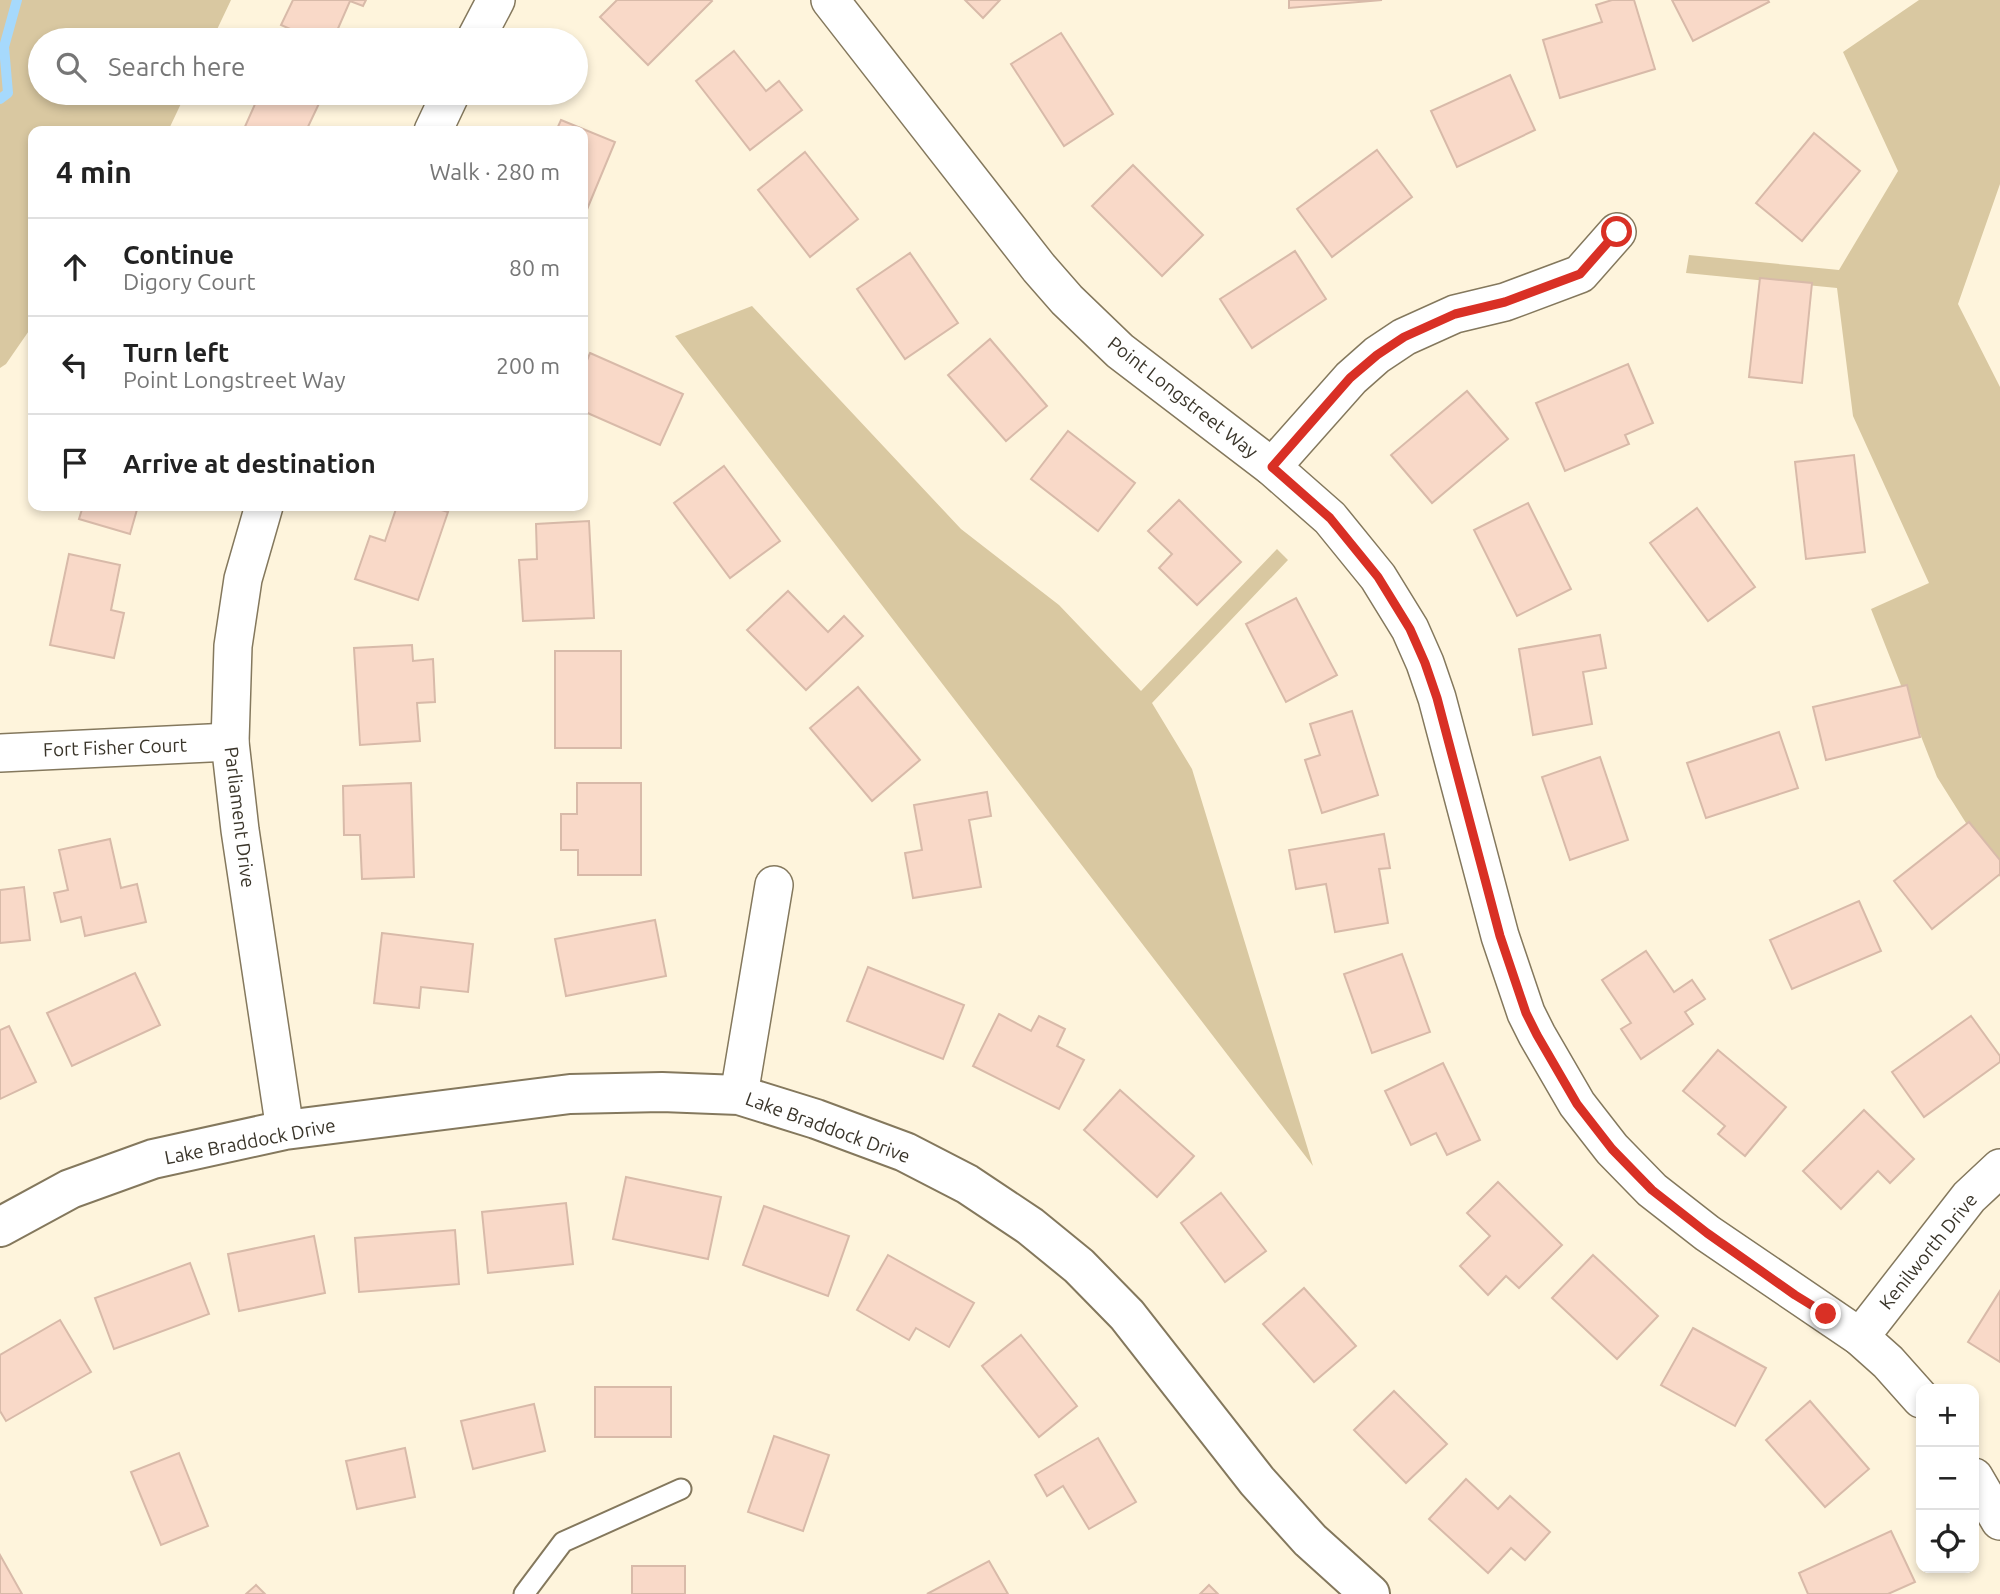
<!DOCTYPE html>
<meta charset="utf-8">
<style>
:root{--surface:#fff;--page:#f6f6f6;--text:#222;--muted:#767676;--line:#e0e0e0}
body{margin:0;font-family:Ubuntu,sans-serif;background:var(--page);color:var(--text)}
.controls{position:absolute;right:21px;bottom:21px;display:grid;overflow:hidden;border-radius:14px;box-shadow:0 4px 10px #0003}
.controls button{width:63px;height:63px;display:grid;place-items:center;padding:0;border:0;border-bottom:2px solid var(--line);background:var(--surface);color:var(--text);font:35px sans-serif}
.stop{position:absolute;width:21px;height:21px;margin:-16px;border:5px solid #d93025;border-radius:50%;background:#fff}
.stop.end{background:#d93025;border-color:#fff;box-shadow:0 2px 7px #0008}
.list{margin:0;padding:0;list-style:none}
h2{display:flex;justify-content:space-between;align-items:center;height:91px;margin:0;padding:0 28px;font-size:30px}
h2 small{font-size:23px;font-weight:400;color:var(--muted)}
.list li{display:grid;grid-template-columns:46px 1fr auto;gap:21px;align-items:center;box-sizing:border-box;height:98px;padding:0 28px;border-top:2px solid var(--line)}
.list b{display:block;font-size:26px;white-space:nowrap}
.list p{margin:0;font-size:23px;white-space:nowrap;color:var(--muted)}
.list em{font-size:23px;font-style:normal;color:var(--muted)}
.icon{flex:none;width:38px;height:38px;fill:none;stroke:currentColor;stroke-width:2;stroke-linecap:round;stroke-linejoin:round}
.map{position:relative;flex:none;width:2000px;height:1594px;overflow:hidden}
.search{position:absolute;background:var(--surface);box-shadow:0 4px 10px #0003;left:28px;top:28px;width:560px;height:77px;display:flex;align-items:center;gap:18px;box-sizing:border-box;padding:0 24px;border-radius:38px;color:var(--muted);font-size:26px}
.panel{position:absolute;background:var(--surface);box-shadow:0 4px 10px #0003;left:28px;top:126px;width:560px;height:385px;border-radius:14px}
.map>svg:first-child{display:block}
.green{fill:#d9c8a1}
.lines{fill:none;stroke-linecap:round;stroke-linejoin:round}
.stream{stroke:#a6d9fc;stroke-width:10}
.building{fill:#f9d9c8;stroke:#d8baa9;stroke-width:2}
.lane-casing{stroke:#84785d;stroke-width:23}
.street-casing{stroke:#84785d;stroke-width:40}
.secondary-casing{stroke:#84785d;stroke-width:42}
.lane{stroke:#fff;stroke-width:19}
.street{stroke:#fff;stroke-width:37}
.secondary{stroke:#fff;stroke-width:38}
.route{stroke:#d93025;stroke-width:9}
.labels{text-anchor:middle;stroke-width:7;stroke-linejoin:round;paint-order:stroke}
.street-label{font-size:19px;fill:#3a352a;stroke:#fff}
</style>
<div class="map">
<svg width="2000" height="1594" viewBox="0 0 2000 1594">
<rect width="100%" height="100%" fill="#fef4dc"/>
<g class="green">
<path d="M0 0H231L212 40H40V93H186L168 131H33V325L6 364 0 368Z"/>
<path d="M1919 0H2000V184L1958 304 2000 387V877L1937 777 1871 609 1929 583 1853 416 1837 288 1686 273 1689 255 1839 270 1898 171 1843 52Z"/>
<path d="M752 306 961 529 1059 605 1141 691 1277 549 1288 560 1152 703 1192 769 1313 1166 675 336Z"/>
</g>
<g class="lines">
<path class="stream" d="M0 99 8 93 4 47 17 0"/>
</g>
<g class="building">
<path d="M293 0H366L363 6 350 1 333 40H315L281 25Z"/>
<path d="M617 0H711L712 1 648 65 600 17Z"/>
<path d="M965 0H1000L983 18Z"/>
<path d="M1289 0H1382L1289 8Z"/>
<path d="M1612 0H1634L1655 69 1560 98 1543 40 1602 22 1596 5Z"/>
<path d="M1672 0H1768L1769 2 1693 41Z"/>
<path d="M1061 33 1113 114 1064 146 1011 64Z"/>
<path d="M734 51 766 91 779 81 802 110 750 150 696 81Z"/>
<path d="M1510 75 1535 130 1457 167 1431 111Z"/>
<path d="M260 93H324L306 131H243Z"/>
<path d="M561 120 615 142 583 219V131H556Z"/>
<path d="M1814 133 1860 171 1802 241 1756 203Z"/>
<path d="M1377 150 1412 197 1332 257 1297 209Z"/>
<path d="M805 152 858 219 810 257 758 190Z"/>
<path d="M1133 165 1203 235 1162 276 1092 206Z"/>
<path d="M1295 251 1326 299 1252 348 1220 299Z"/>
<path d="M910 253 958 323 905 359 857 289Z"/>
<path d="M1760 278 1812 283 1802 383 1749 377Z"/>
<path d="M990 339 1047 406 1006 441 948 375Z"/>
<path d="M590 353 683 394 660 445 583 411V370Z"/>
<path d="M1628 364 1653 423 1625 435 1629 444 1565 471 1536 403Z"/>
<path d="M1467 391 1508 439 1432 503 1391 455Z"/>
<path d="M1068 431 1135 483 1098 531 1031 479Z"/>
<path d="M1854 455 1865 552 1806 559 1795 462Z"/>
<path d="M724 466 780 541 730 578 674 503Z"/>
<path d="M1179 500 1241 562 1197 605 1159 568 1172 554 1148 531Z"/>
<path d="M1528 503 1571 589 1517 616 1474 530Z"/>
<path d="M83 506H138L130 534 79 519Z"/>
<path d="M397 506H428L448 512 418 600 355 579 370 536 385 541Z"/>
<path d="M1697 508 1755 587 1708 621 1650 543Z"/>
<path d="M589 521 594 618 523 621 519 560 537 559 536 524Z"/>
<path d="M69 554 120 565 111 610 124 613 114 658 50 645Z"/>
<path d="M788 591 828 632 844 616 863 636 806 690 747 630Z"/>
<path d="M1296 598 1337 675 1286 702 1246 624Z"/>
<path d="M1600 635 1606 668 1583 672 1592 724 1533 735 1519 649Z"/>
<path d="M412 645 413 661 433 659 435 702 417 703 420 741 360 745 354 648Z"/>
<rect x="555" y="651" width="66" height="97"/>
<path d="M1907 685 1920 737 1826 760 1813 707Z"/>
<path d="M858 687 920 760 872 801 810 728Z"/>
<path d="M1352 711 1378 795 1322 813 1305 760 1320 755 1310 724Z"/>
<path d="M1779 732 1798 788 1706 818 1687 763Z"/>
<path d="M1600 757 1628 840 1570 860 1542 777Z"/>
<path d="M411 783 414 877 362 879 360 835H344L343 786Z"/>
<path d="M577 783H641V875H578V850H561V814H577Z"/>
<path d="M987 792 991 816 969 820 981 887 913 898 905 853 922 850 914 805Z"/>
<path d="M1969 822 2000 860V874L1932 929 1894 881Z"/>
<path d="M1384 834 1390 868 1379 869 1388 923 1335 932 1326 884 1296 889 1289 850Z"/>
<path d="M110 839 121 888 137 884 146 922 85 936 81 917 61 922 54 893 68 890 59 850Z"/>
<path d="M24 887 30 940 0 943V890Z"/>
<path d="M1859 901 1881 951 1792 989 1770 940Z"/>
<path d="M655 920 666 976 566 996 555 939Z"/>
<path d="M382 933 473 944 468 992 421 987 419 1008 374 1003Z"/>
<path d="M1646 951 1674 992 1692 980 1705 999 1685 1012 1693 1024 1641 1059 1621 1029 1631 1023 1602 980Z"/>
<path d="M1402 954 1430 1032 1372 1053 1344 974Z"/>
<path d="M868 967 964 1005 943 1059 847 1021Z"/>
<path d="M135 973 160 1025 72 1066 47 1013Z"/>
<path d="M999 1014 1031 1031 1039 1016 1065 1029 1057 1046 1084 1060 1059 1109 973 1066Z"/>
<path d="M1971 1016 2000 1056V1062L1924 1117 1892 1072Z"/>
<path d="M9 1026 36 1082 0 1099V1030Z"/>
<path d="M1718 1050 1786 1107 1745 1156 1718 1134 1725 1126 1683 1091Z"/>
<path d="M1443 1063 1480 1140 1447 1155 1436 1133 1411 1145 1385 1091Z"/>
<path d="M1120 1090 1194 1156 1157 1197 1084 1130Z"/>
<path d="M1864 1110 1914 1159 1890 1183 1878 1171 1841 1209 1803 1171Z"/>
<path d="M626 1177 721 1197 708 1259 613 1239Z"/>
<path d="M1498 1182 1562 1245 1519 1288 1506 1276 1488 1295 1460 1266 1490 1236 1467 1213Z"/>
<path d="M1221 1193 1266 1251 1225 1282 1181 1223Z"/>
<path d="M566 1203 573 1264 488 1273 482 1212Z"/>
<path d="M764 1206 849 1236 828 1296 743 1265Z"/>
<path d="M455 1230 459 1284 359 1292 355 1238Z"/>
<path d="M314 1236 325 1293 239 1311 228 1254Z"/>
<path d="M888 1255 974 1303 949 1347 916 1328 909 1340 857 1310Z"/>
<path d="M1593 1255 1658 1316 1617 1359 1552 1298Z"/>
<path d="M190 1263 209 1314 114 1349 95 1298Z"/>
<path d="M1304 1288 1356 1346 1314 1382 1263 1324Z"/>
<path d="M2000 1291V1362L1968 1342Z"/>
<path d="M60 1320 91 1372 6 1421 0 1411V1355Z"/>
<path d="M1693 1328 1766 1368 1735 1426 1661 1385Z"/>
<path d="M1021 1335 1077 1406 1039 1437 982 1366Z"/>
<rect x="595" y="1387" width="76" height="50"/>
<path d="M1394 1391 1447 1444 1406 1483 1354 1430Z"/>
<path d="M1810 1401 1869 1469 1825 1507 1766 1440Z"/>
<path d="M534 1404 545 1451 473 1469 461 1421Z"/>
<path d="M774 1436 829 1455 803 1531 748 1512Z"/>
<path d="M1098 1438 1136 1502 1089 1529 1063 1486 1047 1496 1035 1475Z"/>
<path d="M405 1448 415 1497 357 1509 346 1461Z"/>
<path d="M179 1453 208 1526 161 1545 131 1472Z"/>
<path d="M1466 1479 1498 1509 1510 1496 1550 1532 1525 1560 1511 1548 1488 1573 1429 1519Z"/>
<path d="M1891 1531 1915 1582 1888 1594H1808L1799 1573Z"/>
<path d="M0 1555 22 1594H0Z"/>
<path d="M989 1561 1008 1594H927Z"/>
<rect x="632" y="1566" width="53" height="28"/>
<path d="M256 1585 265 1594H246Z"/>
<path d="M1209 1585 1218 1594H1200Z"/>
</g>
<g class="lines">
<defs>
<path id="lane" d="M524 1594 563 1542 681 1489"/>
<g id="street">
<path d="M830 0 1039 268 1067 300 1120 351 1272 467 1330 518 1378 577 1410 629 1425 663 1437 698 1500 936 1526 1013 1537 1035 1577 1104 1612 1149 1652 1190 1707 1233 1860 1337 1888 1362 1921 1399"/>
<path d="M475 40 496 0"/>
<path d="M433 131 451 93"/>
<path d="M1272 467 1351 378 1377 355 1404 337 1455 314 1505 302 1580 274 1617 232"/>
<path d="M264 506 243 579 233 646 230 742 240 830 285 1130"/>
<path d="M0 753 230 742"/>
<path d="M739 1095 774 885"/>
<path d="M1860 1337 1969 1197 2000 1168"/>
<path d="M1974 1477 2000 1521"/>
</g>
<path id="secondary" d="M0 1227 70 1189 153 1159 285 1130 570 1094 662 1092 739 1095 816 1119 905 1152 967 1184 1030 1226 1079 1266 1127 1315 1257 1481 1310 1540 1370 1594"/>
</defs>
<use href="#lane" class="lane-casing"/>
<use href="#street" class="street-casing"/>
<use href="#secondary" class="secondary-casing"/>
<use href="#lane" class="lane"/>
<use href="#street" class="street"/>
<use href="#secondary" class="secondary"/>
</g>
<g class="lines">
<path class="route" d="M1617 232 1580 274 1505 302 1455 314 1404 337 1377 355 1350 378 1272 467 1330 518 1378 577 1410 629 1425 663 1437 698 1500 936 1526 1013 1537 1035 1577 1104 1612 1149 1652 1190 1707 1233 1795 1295 1826 1314"/>
</g>
<g class="labels">
<g class="street-label">
<text transform="translate(1183 397) rotate(38)" y="7">Point Longstreet Way</text>
<text transform="translate(115 747) rotate(-2)" y="7">Fort Fisher Court</text>
<text transform="translate(240 817) rotate(83)" y="7">Parliament Drive</text>
<text transform="translate(828 1127) rotate(20)" y="7">Lake Braddock Drive</text>
<text transform="translate(250 1141) rotate(-11)" y="7">Lake Braddock Drive</text>
<text transform="translate(1928 1251) rotate(-51)" y="7">Kenilworth Drive</text>
</g>
</g>
</svg>
<div class="controls">
<button>+</button>
<button>−</button>
<button><svg class="icon" aria-label="locate" viewBox="0 0 24 24"><circle cx="12" cy="12" r="6"/><path d="M12 2v4M12 18v4M2 12h4M18 12h4"/></svg></button>
</div>
<div class="stop" style="left:1617px;top:232px"></div>
<div class="stop end" style="left:1826px;top:1314px"></div>
<div class="search"><svg class="icon" aria-label="search" viewBox="0 0 24 24"><circle cx="10" cy="10" r="6"/><path d="M15 15l6 6"/></svg>Search here</div>
<section class="panel">
<h2>4 min<small>Walk · 280 m</small></h2>
<ul class="list">
<li><svg class="icon" aria-label="ahead" viewBox="0 0 24 24"><path d="M12 20V5M6 11l6-6 6 6"/></svg><div><b>Continue</b><p>Digory Court</p></div><em>80 m</em></li>
<li><svg class="icon" aria-label="left" viewBox="0 0 24 24"><path d="M17 20v-9H6M10 6l-5 5 5 5"/></svg><div><b>Turn left</b><p>Point Longstreet Way</p></div><em>200 m</em></li>
<li><svg class="icon" aria-label="arrive" viewBox="0 0 24 24"><path d="M6 21V4h12l-3 4 3 4H6"/></svg><div><b>Arrive at destination</b></div></li>
</ul>
</section>
</div>
